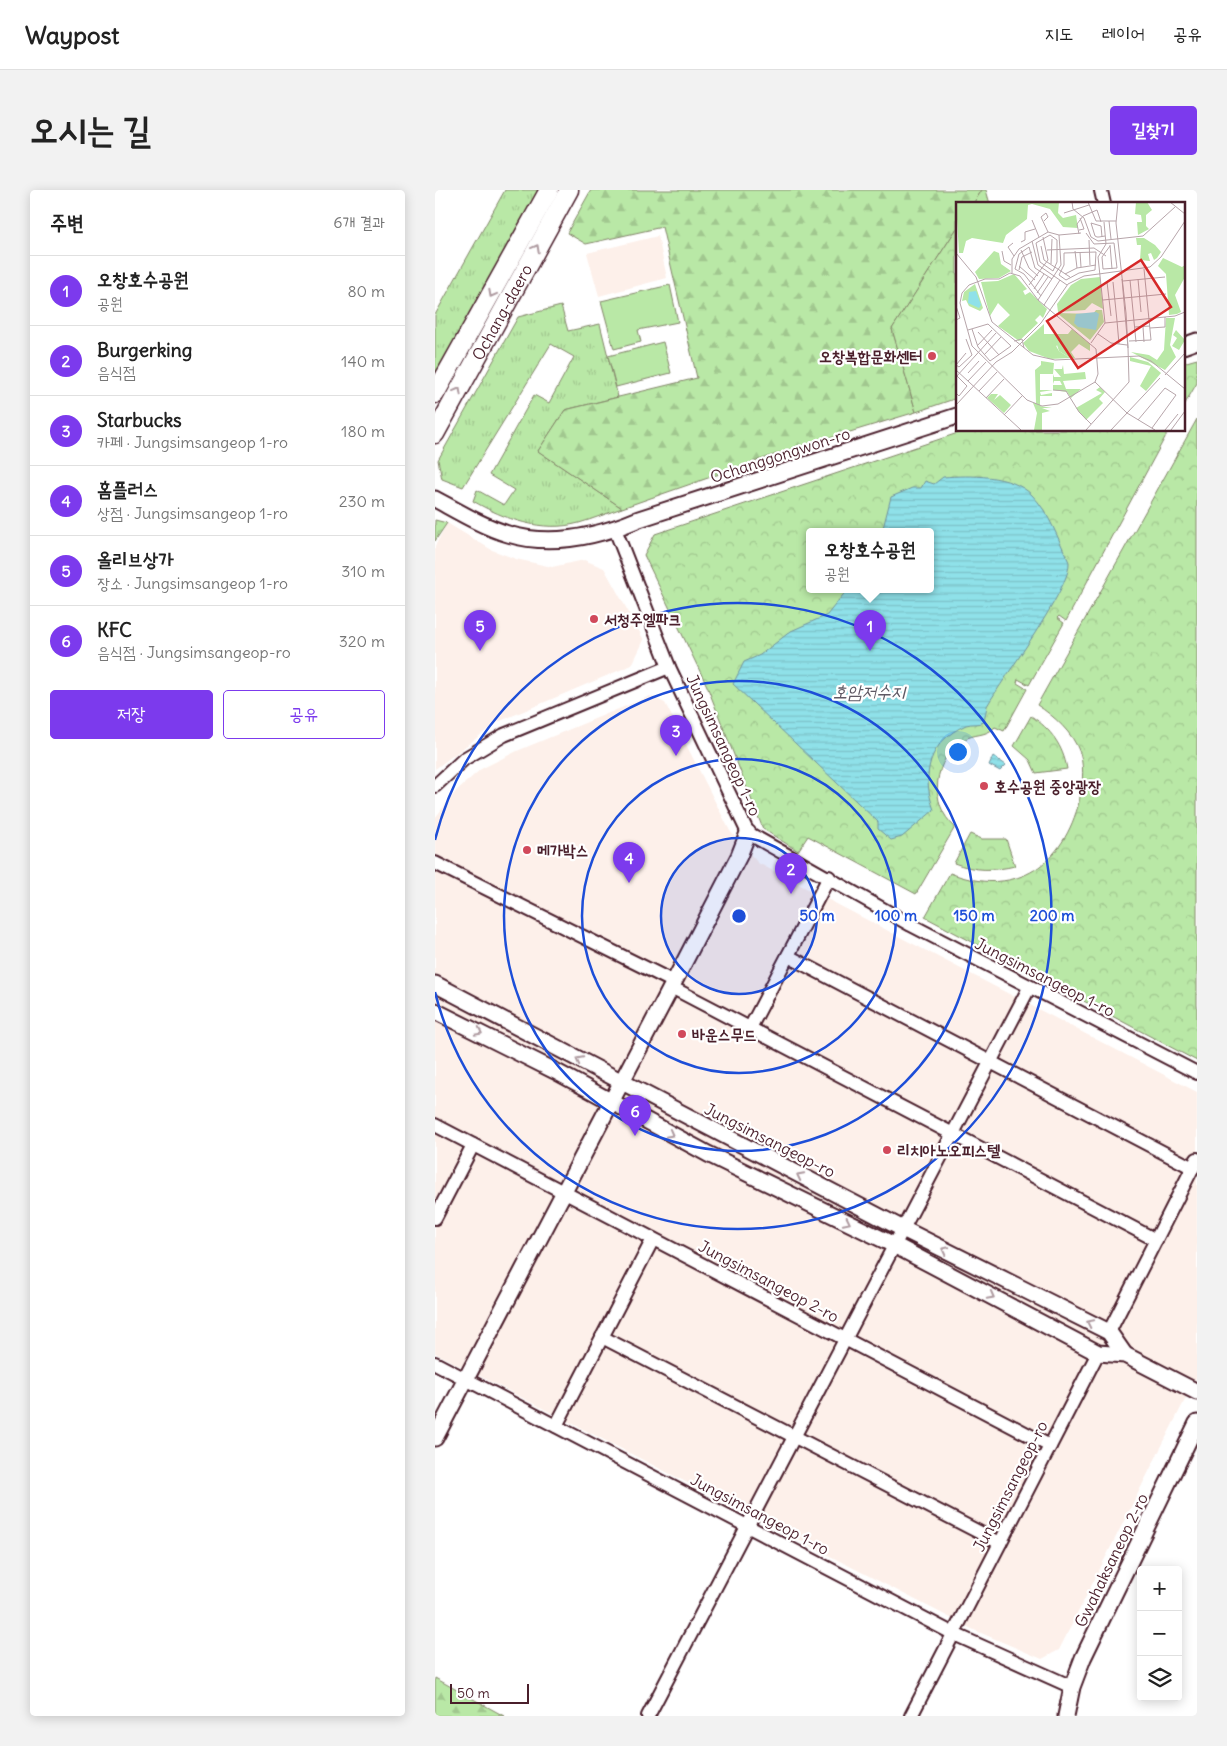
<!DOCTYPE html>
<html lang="ko">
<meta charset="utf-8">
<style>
:root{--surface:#fff;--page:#f2f2f2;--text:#222;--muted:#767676;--line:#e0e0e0;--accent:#7c3aed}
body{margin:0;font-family:Delius,"Poor Story",sans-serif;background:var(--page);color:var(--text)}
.controls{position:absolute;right:15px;bottom:15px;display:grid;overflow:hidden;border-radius:5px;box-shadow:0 2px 12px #0003}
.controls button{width:45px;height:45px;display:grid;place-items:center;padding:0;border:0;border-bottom:1px solid var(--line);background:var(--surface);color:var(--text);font:25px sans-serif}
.scale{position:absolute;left:15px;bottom:12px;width:79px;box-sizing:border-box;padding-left:5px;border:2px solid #4a1f2b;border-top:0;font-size:14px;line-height:18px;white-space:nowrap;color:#4a1f2b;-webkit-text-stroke:4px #fff;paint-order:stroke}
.you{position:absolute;left:522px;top:561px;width:18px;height:18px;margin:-12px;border:4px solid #fff;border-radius:50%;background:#1a73e8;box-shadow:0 0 0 8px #1a73e833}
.badge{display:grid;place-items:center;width:32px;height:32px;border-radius:50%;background:var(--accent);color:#fff;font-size:16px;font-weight:700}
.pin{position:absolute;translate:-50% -41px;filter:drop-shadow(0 1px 2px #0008)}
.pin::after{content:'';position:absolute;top:26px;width:18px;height:15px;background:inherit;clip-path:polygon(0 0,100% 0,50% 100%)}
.popup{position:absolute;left:371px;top:338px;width:128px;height:65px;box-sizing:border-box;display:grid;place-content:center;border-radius:5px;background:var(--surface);filter:drop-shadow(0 1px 4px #0005);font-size:16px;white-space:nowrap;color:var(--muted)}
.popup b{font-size:19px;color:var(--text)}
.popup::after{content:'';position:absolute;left:50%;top:100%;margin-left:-10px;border:10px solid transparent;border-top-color:var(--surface)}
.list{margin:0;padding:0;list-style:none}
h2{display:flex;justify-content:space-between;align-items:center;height:65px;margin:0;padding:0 20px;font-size:21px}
h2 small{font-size:16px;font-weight:400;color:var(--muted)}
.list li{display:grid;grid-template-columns:32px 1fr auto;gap:15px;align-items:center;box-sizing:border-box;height:70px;padding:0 20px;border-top:1px solid var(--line)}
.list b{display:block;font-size:19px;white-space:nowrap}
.list p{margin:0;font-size:16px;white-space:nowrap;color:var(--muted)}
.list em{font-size:16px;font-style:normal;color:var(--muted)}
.actions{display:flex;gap:10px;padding:15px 20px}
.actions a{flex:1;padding:11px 0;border:1px solid var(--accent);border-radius:5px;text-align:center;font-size:18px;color:var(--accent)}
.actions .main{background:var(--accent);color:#fff}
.icon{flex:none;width:28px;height:28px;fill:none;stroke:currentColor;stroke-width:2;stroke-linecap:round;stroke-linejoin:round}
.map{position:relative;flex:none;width:762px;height:1526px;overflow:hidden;border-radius:5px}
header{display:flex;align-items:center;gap:30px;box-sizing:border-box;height:70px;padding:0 25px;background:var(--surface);border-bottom:1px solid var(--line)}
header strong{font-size:24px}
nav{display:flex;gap:28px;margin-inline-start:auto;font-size:18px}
.intro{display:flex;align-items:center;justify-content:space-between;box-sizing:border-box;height:120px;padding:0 30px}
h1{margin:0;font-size:35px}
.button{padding:12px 22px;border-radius:5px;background:var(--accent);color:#fff;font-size:18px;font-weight:700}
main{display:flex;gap:30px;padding:0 30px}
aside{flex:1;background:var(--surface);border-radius:5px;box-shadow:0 2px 12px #0003}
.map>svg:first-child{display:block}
.built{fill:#fdf0ea}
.grass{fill:url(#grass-tufts);stroke:#828468}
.forest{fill:url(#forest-firs);stroke:#828468}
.park{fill:url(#park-crowns);stroke:#828468;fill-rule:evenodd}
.garden{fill:#b9e8a6;stroke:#828468}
.water{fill:url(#water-rules);stroke:#73939d}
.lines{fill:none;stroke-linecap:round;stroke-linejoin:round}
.minor-casing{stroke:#4a1f2b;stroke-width:16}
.tertiary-casing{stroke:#4a1f2b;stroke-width:19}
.secondary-casing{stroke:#4a1f2b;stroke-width:21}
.minor{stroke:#fff;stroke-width:12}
.tertiary{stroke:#fff;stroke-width:15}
.secondary{stroke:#fff;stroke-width:18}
.oneway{stroke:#ae9aa0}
.ring{fill:none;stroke:#1d4ed8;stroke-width:2.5}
.poi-dot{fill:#d1495b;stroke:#fff;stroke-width:2}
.labels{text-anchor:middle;stroke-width:4.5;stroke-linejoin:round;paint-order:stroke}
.street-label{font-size:16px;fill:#4a1f2b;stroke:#fff}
.poi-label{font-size:16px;font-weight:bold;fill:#4a1f2b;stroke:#fff;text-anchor:start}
.water-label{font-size:18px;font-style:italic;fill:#5f5964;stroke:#fff}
.inset-road{fill:none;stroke:#b7a5aa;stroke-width:1}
.view{fill:#d62828;fill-opacity:0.15;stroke:#d62828;stroke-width:2.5}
.inset-edge{fill:none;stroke:#4a1f2b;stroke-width:2.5}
.centre{fill:#1d4ed8;stroke:#fff;stroke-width:2.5}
.ring-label{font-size:15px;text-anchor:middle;font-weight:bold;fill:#1d4ed8;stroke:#fff;stroke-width:4.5;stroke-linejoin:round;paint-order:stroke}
</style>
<header>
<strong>Waypost</strong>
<nav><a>지도</a><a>레이어</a><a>공유</a></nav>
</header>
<div class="intro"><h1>오시는 길</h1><a class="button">길찾기</a></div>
<main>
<aside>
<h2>주변<small>6개 결과</small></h2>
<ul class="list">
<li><span class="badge">1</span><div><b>오창호수공원</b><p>공원</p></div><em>80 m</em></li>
<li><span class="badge">2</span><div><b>Burgerking</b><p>음식점</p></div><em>140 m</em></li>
<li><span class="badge">3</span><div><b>Starbucks</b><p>카페 · Jungsimsangeop 1-ro</p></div><em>180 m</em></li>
<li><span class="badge">4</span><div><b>홈플러스</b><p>상점 · Jungsimsangeop 1-ro</p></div><em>230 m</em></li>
<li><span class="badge">5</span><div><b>올리브상가</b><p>장소 · Jungsimsangeop 1-ro</p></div><em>310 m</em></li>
<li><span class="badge">6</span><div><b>KFC</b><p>음식점 · Jungsimsangeop-ro</p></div><em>320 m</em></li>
</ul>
<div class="actions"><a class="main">저장</a><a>공유</a></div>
</aside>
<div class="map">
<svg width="762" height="1526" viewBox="0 0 762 1526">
<defs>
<pattern id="grass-tufts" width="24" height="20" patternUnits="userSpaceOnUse" patternTransform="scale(1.25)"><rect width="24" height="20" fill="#b9e8a6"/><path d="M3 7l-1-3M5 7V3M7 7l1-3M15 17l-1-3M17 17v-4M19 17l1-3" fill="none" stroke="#a1c78f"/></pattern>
<pattern id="forest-firs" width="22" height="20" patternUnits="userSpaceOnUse" patternTransform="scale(1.25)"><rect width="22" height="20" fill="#b9e8a6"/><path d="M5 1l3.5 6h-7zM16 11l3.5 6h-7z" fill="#a1c78f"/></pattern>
<pattern id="park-crowns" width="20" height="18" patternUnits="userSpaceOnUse" patternTransform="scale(1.25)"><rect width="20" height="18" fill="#b9e8a6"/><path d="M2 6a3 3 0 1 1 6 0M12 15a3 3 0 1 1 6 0" fill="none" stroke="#a1c78f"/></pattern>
<pattern id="water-rules" width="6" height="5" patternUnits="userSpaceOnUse" patternTransform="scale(1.25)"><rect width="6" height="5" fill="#8fe1e9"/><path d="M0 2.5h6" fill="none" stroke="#7dc1c8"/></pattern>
</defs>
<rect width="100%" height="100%" fill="#fff"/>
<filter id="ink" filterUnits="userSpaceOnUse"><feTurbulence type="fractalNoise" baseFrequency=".02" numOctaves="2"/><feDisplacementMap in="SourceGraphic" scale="10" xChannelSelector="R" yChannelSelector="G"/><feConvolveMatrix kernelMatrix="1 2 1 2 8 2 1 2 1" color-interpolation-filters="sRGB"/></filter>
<g filter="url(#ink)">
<g class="built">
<path d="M223 46 232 88 164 106 152 63Z"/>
<path d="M12 333 57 360 81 369 117 377 149 370 169 378 209 450 197 475 63 532 0 579V356Z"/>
<path d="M215 506 230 513 295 641 323 673 762 902V1186L624 1460 607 1469 539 1440 0 1163V628L22 600 46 579 82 561Z"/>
</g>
<g class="grass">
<path d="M70 0H114L0 203V125Z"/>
<path d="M126 116 133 141 165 134 183 207 130 220 103 261 187 318C173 323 158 329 144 333 107 343 69 329 38 311L42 300 69 315 79 300 54 285 99 205 114 213 139 167 116 154 28 297 7 289 3 270 83 127Z"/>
</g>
<g class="forest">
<path d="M156 0H547L538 14H522V38L457 139 481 222 339 265 187 318 103 261 130 220 262 188 227 37 151 54 132 43Z"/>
<path d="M0 1488 69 1526H0Z"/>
</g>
<g class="park">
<path d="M547 0H551L555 14H538Z"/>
<path d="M522 38V208L481 222 457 139Z"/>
<path d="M762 169V193L748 217V173Z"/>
<path d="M762 229V871L490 727 515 683C577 707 625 679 643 616 647 600 650 579 645 563 638 543 619 526 602 515Z"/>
<path d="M532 240H734L631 431 624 426 622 428 629 433 594 495 583 489 582 493 592 499 569 541 560 537C551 547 539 543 529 550 498 568 493 614 520 637L481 704 373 646 363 661 328 639 272 496 209 365 220 344ZM375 342H495V400H375Z"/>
<path d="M0 330 12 333 0 351Z"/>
<path d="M596 526C616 539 628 556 632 579L601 583 595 570 579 556Z"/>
<path d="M535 644 547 649H571L580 676C559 681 539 681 519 673Z"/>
</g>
<g class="garden">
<path d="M235 95 243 132 203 140 206 152 179 159 166 111Z"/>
<path d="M228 152 236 183 181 197 173 166Z"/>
</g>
<g class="water">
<path d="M508 287C535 285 576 284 597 305 614 322 624 351 634 372 637 397 568 488 552 516L549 532C543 535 537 533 531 535 493 552 486 584 499 620L467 647 456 650 443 639V632L298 494 309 472 325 465 356 441 392 425 412 400H495V342H447L456 307 477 298H486L490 291 499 294Z"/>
<path d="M558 566 571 575 565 581 554 575Z"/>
</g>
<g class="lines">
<defs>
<g id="minor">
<path d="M666 1 669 14"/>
<path d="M180 339 234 477 313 643 476 735 762 883"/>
<path d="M0 596 29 569 69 545 234 477"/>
<path d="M0 673 239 792"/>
<path d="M353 766 758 978"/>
<path d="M236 797 721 1050"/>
<path d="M315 838 394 687"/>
<path d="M0 935 615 1256"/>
<path d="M0 1028 38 955"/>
<path d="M674 1142 762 969"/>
<path d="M167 1147 565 1353"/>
<path d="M0 1173 519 1444 637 1497"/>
<path d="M121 1236 218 1049"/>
<path d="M213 1526 594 798"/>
<path d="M476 1526 663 1163"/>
</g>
<g id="tertiary">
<path d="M748 156 762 151"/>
<path d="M0 309C24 322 47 336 73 344 116 357 164 346 204 329L522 226"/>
<path d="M0 794 468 1039 674 1142 690 1165"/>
<path d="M0 821 120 881 273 964 459 1055 663 1163 690 1165 762 1202"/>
<path d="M0 1248 239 792 304 666 313 643"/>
<path d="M631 1526 637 1497 648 1468 762 1233"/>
</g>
<g id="secondary">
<path d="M0 204 114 0"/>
<path id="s1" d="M0 244 134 0"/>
</g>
</defs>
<use href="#minor" class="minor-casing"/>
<use href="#tertiary" class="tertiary-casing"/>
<use href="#secondary" class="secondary-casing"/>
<use href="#minor" class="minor"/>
<use href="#tertiary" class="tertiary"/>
<use href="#secondary" class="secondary"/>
</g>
<defs><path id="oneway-chevron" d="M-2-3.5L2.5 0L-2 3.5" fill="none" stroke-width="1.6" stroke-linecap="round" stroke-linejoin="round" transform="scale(1.25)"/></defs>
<g class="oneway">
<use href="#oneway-chevron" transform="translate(101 58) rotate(-61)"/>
<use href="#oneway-chevron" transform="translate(57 104) rotate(118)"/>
<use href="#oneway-chevron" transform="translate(23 201) rotate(-62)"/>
<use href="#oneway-chevron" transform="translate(44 842) rotate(27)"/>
<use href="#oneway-chevron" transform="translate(144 870) rotate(-152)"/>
<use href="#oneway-chevron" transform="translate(235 944) rotate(28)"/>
<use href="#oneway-chevron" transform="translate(365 986) rotate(-153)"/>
<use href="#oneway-chevron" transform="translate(412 1032) rotate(26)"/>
<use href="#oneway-chevron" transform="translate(510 1060) rotate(-153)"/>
<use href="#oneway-chevron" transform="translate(556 1106) rotate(28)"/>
<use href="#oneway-chevron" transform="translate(655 1133) rotate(-154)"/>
</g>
</g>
<circle cx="304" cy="726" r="78" fill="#1d4ed8" fill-opacity=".12"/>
<g class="ring">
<circle cx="304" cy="726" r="78"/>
<circle cx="304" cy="726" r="157"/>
<circle cx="304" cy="726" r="235"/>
<path d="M0 650A313 313 0 1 1 0 802"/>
</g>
<g class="poi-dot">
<circle cx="497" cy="166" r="5"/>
<circle cx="159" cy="429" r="5"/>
<circle cx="549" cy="596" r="5"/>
<circle cx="92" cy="660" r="5"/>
<circle cx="247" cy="844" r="5"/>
<circle cx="452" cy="960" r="5"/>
</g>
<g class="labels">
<g class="street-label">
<text dy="6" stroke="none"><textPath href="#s1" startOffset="139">Ochang-daero</textPath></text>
<text transform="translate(345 265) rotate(-18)" y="6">Ochanggongwon-ro</text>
<text transform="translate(289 555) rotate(65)" y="6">Jungsimsangeop 1-ro</text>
<text transform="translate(610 787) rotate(27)" y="6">Jungsimsangeop 1-ro</text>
<text transform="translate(335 950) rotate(27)" y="6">Jungsimsangeop-ro</text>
<text transform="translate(334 1091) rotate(28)" y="6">Jungsimsangeop 2-ro</text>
<text transform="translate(575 1296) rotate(-63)" y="6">Jungsimsangeop-ro</text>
<text transform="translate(325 1324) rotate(28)" y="6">Jungsimsangeop 1-ro</text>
<text transform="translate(676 1370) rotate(-64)" y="6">Gwahaksaneop 2-ro</text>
</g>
<g class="poi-label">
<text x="487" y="172" text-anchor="end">오창복합문화센터</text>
<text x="169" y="435">서청주엘파크</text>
<text x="559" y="602">호수공원 중앙광장</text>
<text x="102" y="666">메가박스</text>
<text x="257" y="850">바운스무드</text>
<text x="462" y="966">리치아노오피스텔</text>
</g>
<g class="water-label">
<text x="434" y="508">호암저수지</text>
</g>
</g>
<g transform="translate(521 12)">
<rect width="229" height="229" fill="#fff"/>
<path d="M35 192H42L38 198 44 193 55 203 48 211 31 196Z" fill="#b9e8a6"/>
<path d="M0 0H103L102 11 107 16 120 13 122 26 107 25 94 7 76 2 72 3 71 17 50 33 47 41 16 36 10 39 7 51H3ZM180 0H191L196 8 190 13V24L193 27 182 33 181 20H186L185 13 179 12ZM180 36H188L199 43 205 50 201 56 198 58 195 51 192 52 194 59 184 58 185 43H181ZM38 49 43 51 45 62 55 69 43 76 23 77 19 70ZM207 56 226 65 229 63V75L219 93 225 110 221 112 213 113 210 72 202 64ZM58 72 71 87 67 89 69 93 74 90 91 107 87 116 84 113 79 118 82 121 63 139 42 124 54 113 42 101 34 114 25 80 42 79ZM88 122V132H112L116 127 134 142V149L123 142 115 150 119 156H114L103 149 101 143 94 157 73 149 67 141ZM85 159 98 161 97 172H84V188H97L84 190 85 193 96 191V194H84V204L96 206H86L94 209 86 211V228H78L81 211 77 201H80L79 168 85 163Z" fill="#b9e8a6"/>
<path d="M144 75 147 107 136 101 129 108 102 110 101 102 115 83 125 77ZM19 82 27 106 24 109 13 104 10 98 6 99 8 90ZM140 108H146L148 120 134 138 101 111 137 112ZM210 116H219L214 143 220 155 209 168 175 150 193 153 201 158 208 148ZM97 139 103 149 114 156 94 157ZM174 155 192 160 205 171 190 189 184 184 195 164 174 159ZM107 163 108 172 129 170 130 177 107 179 110 187H125L115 196 111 190 97 188V183H106L104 179H98L97 182V172L98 175H105L98 167H106ZM144 185 149 190 143 197 147 201 130 218 120 206 146 191 140 188Z" fill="#b9e8a6"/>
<path d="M220 128 229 138 223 148 216 144 221 136 217 133Z" fill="#b9e8a6"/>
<path d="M20 89 25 103 23 106 12 101 13 90ZM140 110 143 112 140 128 122 125 118 121 120 112Z" fill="#8fe1e9"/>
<path class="inset-road" d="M116 0 117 7 128 16 135 35 142 39 187 34 219 5M132 0 140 19H160M162 0 160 21 170 111 172 146 166 77M214 0 229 12M108 11 133 3M76 18 83 35M88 19 92 15 90 11 85 15 92 30M153 19 155 37M123 28 128 27 124 16M130 31 138 42 158 41 161 66 147 67 146 55 154 44M123 32 121 22 127 14 141 8 145 20M94 33 101 38V60L97 69 84 60 80 41ZM103 33 125 31M146 35 145 24 135 21 139 34 141 35H143L149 34M133 38 134 63M76 39 82 63 111 83M65 40 69 38V30L79 27M57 41 52 45 58 54M154 43 156 67M85 44 88 58 114 75M65 48 73 66 82 74M91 48 138 46 150 54M46 49 48 59 55 63M119 49 121 66M124 50 125 65M140 50 139 68 123 71 110 78 103 73 108 63V51ZM0 51 20 75 36 120 77 153 99 158 183 154 195 159 229 187M95 62 96 37M63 64 79 78M63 68 66 55 76 50M54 71 64 74 82 98 140 147 142 172 139 180 102 202 86 204 71 198 16 144 4 101 6 91 13 83 29 77H43ZM56 71V57L63 47 92 30 103 33 105 63 82 98M109 72 121 66 140 63M182 77 185 110M174 78 180 140M167 79 209 75M151 80 155 114M157 80 161 119M73 83 92 58 87 35M78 87 88 72M81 91 92 75M85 94 68 72 59 67 63 52 73 45 79 66 96 77M147 98 210 92M88 103 104 78M0 104 4 116 0 118M161 119 163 142M149 121 219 114 229 110M179 125 194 124M187 125 188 140M194 126 209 125V115M12 128 32 122 55 144 34 159 22 145 16 127M22 130 43 153M142 132 155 141 171 143M10 137 16 153 3 165 0 163 10 151M58 139 66 137 68 146M173 139 195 138 188 67M135 141 149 121 142 55 150 42 148 20M21 144 36 128M28 153 45 135M0 168 65 228M12 171 23 159M209 173 229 151M0 175 40 131M12 179 30 160M139 180 171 211 199 228M97 188 110 189 123 210 135 222M23 189 41 170M0 191 3 194 11 184 0 173M30 196 48 177M0 203 40 160 56 150 85 121 112 82 128 74 194 65 205 55 229 19M48 213 66 194M182 218 209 186 220 193 196 226M130 228 173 180 172 146M155 228 204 176M209 228 222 212M215 228 229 209"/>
<path class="view" d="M185 58 215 105 122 166 91 119Z"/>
<rect width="229" height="229" class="inset-edge"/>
</g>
<circle cx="304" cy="726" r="8" class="centre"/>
<g class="ring-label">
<text x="382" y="731">50 m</text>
<text x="461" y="731">100 m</text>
<text x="539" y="731">150 m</text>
<text x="617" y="731">200 m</text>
</g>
</svg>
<div class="controls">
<button>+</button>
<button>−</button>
<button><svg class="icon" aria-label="layers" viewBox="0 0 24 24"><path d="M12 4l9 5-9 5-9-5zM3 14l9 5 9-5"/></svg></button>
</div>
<div class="scale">50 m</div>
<div class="you"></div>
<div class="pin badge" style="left:435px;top:461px">1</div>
<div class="popup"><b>오창호수공원</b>공원</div>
<div class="pin badge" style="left:356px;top:704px">2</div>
<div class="pin badge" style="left:241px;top:566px">3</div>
<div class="pin badge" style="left:194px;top:693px">4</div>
<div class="pin badge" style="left:45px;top:461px">5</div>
<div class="pin badge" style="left:200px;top:946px">6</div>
</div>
</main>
